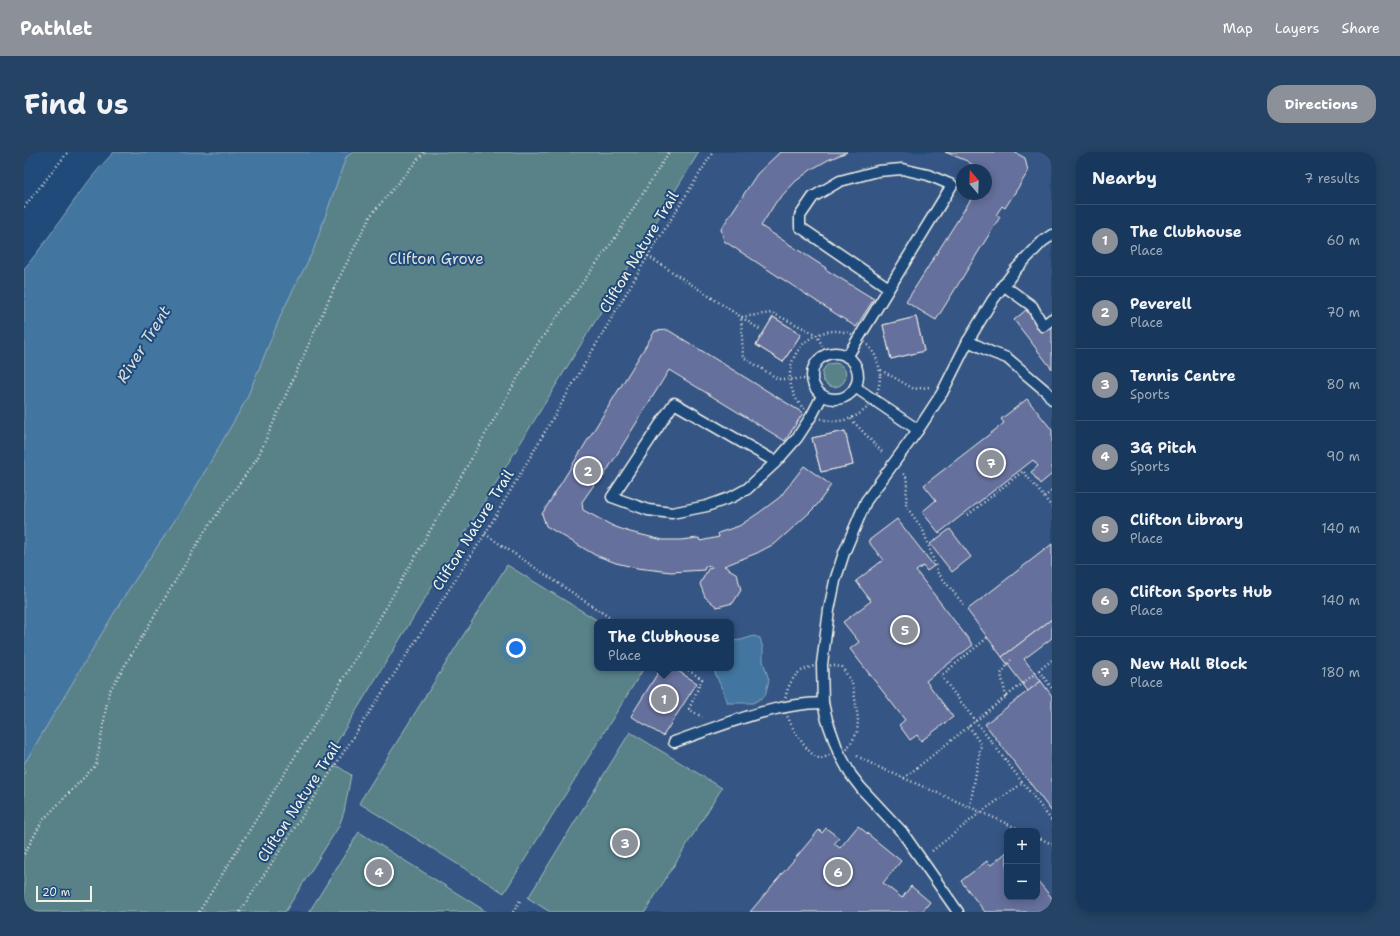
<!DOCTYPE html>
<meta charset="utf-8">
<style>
:root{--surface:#17385c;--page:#244365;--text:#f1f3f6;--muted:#9eacbb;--line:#365272;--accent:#8c9099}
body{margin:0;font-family:"Shantell Sans",sans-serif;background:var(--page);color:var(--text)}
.controls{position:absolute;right:12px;bottom:12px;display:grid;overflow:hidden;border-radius:8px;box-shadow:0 2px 10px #0003}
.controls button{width:36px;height:36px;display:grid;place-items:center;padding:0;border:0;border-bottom:1px solid var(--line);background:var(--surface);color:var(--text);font:20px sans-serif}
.compass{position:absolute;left:932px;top:12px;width:36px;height:36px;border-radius:50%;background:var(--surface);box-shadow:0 2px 10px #0003;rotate:341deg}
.scale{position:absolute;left:12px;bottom:10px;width:56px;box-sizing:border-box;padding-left:4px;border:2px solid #f4f1e8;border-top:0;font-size:11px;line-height:14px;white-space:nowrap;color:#f4f1e8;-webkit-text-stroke:3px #1f4a7a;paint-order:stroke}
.you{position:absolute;left:492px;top:496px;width:14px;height:14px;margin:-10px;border:3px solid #fff;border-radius:50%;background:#1a73e8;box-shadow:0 0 0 6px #1a73e833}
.badge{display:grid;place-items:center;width:26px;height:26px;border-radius:50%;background:var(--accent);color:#fff;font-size:13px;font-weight:700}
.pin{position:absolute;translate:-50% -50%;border:2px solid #fff;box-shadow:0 1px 4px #0006}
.popup{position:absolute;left:570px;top:467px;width:140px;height:52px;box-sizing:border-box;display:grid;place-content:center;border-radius:8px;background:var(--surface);filter:drop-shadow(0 1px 3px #0005);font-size:13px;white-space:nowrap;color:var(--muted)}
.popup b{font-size:15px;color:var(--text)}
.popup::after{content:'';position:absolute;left:50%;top:100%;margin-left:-8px;border:8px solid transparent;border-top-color:var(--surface)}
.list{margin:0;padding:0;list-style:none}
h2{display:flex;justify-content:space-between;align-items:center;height:52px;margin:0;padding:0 16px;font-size:17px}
h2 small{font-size:13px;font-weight:400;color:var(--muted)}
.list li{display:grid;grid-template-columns:26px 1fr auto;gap:12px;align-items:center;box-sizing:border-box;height:72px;padding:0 16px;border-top:1px solid var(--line)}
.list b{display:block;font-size:15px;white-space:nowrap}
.list p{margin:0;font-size:13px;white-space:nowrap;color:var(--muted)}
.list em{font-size:13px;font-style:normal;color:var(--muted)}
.map{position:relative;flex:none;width:1028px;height:760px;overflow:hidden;border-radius:16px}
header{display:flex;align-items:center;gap:24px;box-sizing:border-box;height:56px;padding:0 20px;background:var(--accent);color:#fff}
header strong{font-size:19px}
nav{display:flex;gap:22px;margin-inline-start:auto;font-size:14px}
.intro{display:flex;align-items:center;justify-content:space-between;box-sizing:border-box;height:96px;padding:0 24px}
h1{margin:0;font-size:28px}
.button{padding:10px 18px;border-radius:16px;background:var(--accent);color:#fff;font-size:14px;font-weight:700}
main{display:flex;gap:24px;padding:0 24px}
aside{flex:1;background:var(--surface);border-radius:16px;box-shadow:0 2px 10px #0003}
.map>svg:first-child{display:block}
.built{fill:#345584;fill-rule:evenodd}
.green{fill:#588188;stroke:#a6b9b8}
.water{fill:#42749f;stroke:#89a6bc}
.building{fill:#65709c;stroke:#f4f1e8}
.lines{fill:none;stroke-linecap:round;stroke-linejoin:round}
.service-casing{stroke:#f4f1e8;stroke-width:13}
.path{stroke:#f4f1e8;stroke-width:2.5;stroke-dasharray:1 3;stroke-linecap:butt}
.service{stroke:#1f4a7a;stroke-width:10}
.labels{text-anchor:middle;stroke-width:4;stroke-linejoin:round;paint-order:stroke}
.street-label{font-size:15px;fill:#f4f1e8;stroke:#1f4a7a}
.park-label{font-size:15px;fill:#dde0da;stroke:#1f4a7a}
.water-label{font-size:16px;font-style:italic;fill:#d9dedd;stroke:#1f4a7a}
</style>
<header>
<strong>Pathlet</strong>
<nav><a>Map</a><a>Layers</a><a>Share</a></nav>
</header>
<div class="intro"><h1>Find us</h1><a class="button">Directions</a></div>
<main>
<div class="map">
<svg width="1028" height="760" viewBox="0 0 1028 760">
<rect width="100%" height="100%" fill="#1f4a7a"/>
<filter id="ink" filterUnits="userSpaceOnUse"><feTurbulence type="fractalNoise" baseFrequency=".025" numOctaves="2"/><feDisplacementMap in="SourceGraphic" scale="8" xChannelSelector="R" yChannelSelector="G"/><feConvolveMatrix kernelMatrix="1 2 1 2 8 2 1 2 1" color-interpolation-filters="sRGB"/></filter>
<g filter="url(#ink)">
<path class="built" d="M675 0H1028V760H202L300 611ZM938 18H962V42H938ZM573 470H707V516H573ZM983 679H1013V745H983Z"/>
<g class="green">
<path d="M329 0H675L300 611 315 615 327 623 320 660 315 674 261 760H0V612L99 446 165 347 222 248 259 158 289 99 322 5Z"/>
<circle cx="810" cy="223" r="12"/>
<path d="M483 413 576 470H573V516H620L480 741 335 651Z"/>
<path d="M606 580 698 636 621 760H526L504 746Z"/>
<path d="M335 680 463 760H285Z"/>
</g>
<g class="water">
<path d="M90 0H329L322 5 289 99 259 158 222 248 165 347 99 446 0 612V117C32 79 56 34 90 0Z"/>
<path d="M730 484 736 486 739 497V509L745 528 741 544 729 551H704L689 516H707V489L717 488Z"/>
</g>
<g class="building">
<path d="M756 0H823L804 8 788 17 772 29 752 50 737 74 802 116 801 117 850 147 832 175 700 89 697 77 733 22Z"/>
<path d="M921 0H990L1001 6 1004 20 981 56 978 54 972 63 976 65 912 168 882 150 947 47 948 48 952 42H962V18H956L943 9Z"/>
<path d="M1002 158 1017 178 1028 171V217L990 168Z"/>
<path d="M749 165 777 182 759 210 732 193Z"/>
<path d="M749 165 777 182 759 210 732 193Z"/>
<path d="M892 165 900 199 867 207 859 173Z"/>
<path d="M892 165 900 199 867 207 859 173Z"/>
<path d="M644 178 779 261 761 289 645 218 579 325 576 324 558 350 559 358 589 374 606 380 639 388H656L675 386 676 389 695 385 694 381 715 374 736 360 756 345 780 314 807 333 793 353 783 363 752 391 733 401 700 414 713 422 717 438 709 451 693 455 681 445 676 432 684 417 688 416 687 414 681 415 680 418 647 420 613 416 592 411 571 403 522 374 518 362 631 179Z"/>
<path d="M1003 247 1028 278V322L1016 332 1007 320 1014 314 1009 308 915 381 898 360 912 348 900 333 980 271 977 267Z"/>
<path d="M821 279 829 313 797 320 788 286Z"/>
<path d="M821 279 829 313 797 320 788 286Z"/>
<path d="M873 367 910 414 903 419 899 414 892 419 949 493 902 529 929 565 897 589 893 583 886 588 875 573 881 568 826 497 835 490 819 470 847 449 832 429 859 408 844 389Z"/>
<path d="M926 377 947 405 928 420 906 392Z"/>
<path d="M1028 392V467L978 505 943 458Z"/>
<path d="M1028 467V486L1000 507 1017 529 1004 539 978 505Z"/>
<path d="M637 516H649L673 531 639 584 607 564Z"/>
<path d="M1017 529 1028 544V660L961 572Z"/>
<path d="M834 674 877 709 859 731 878 746 887 734 906 750 898 760H726L795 678 798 681 802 676 815 686 810 692 816 696Z"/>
<path d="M983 700V745H1013V728L1028 746V760H961L937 729 963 709 967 713Z"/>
</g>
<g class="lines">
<defs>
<g id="service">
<path d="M979 133 1008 154 1019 174 1028 167"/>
<path d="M944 189 967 200 983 206 1023 240 1028 247"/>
<circle cx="811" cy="224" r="23"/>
<path d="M823 205 928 33 904 23 878 17 854 19 816 29 789 45 776 64V75L865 136"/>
<path d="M831 235 894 278"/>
<path d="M752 310 650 251 588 345 624 358 648 361 683 354 708 345 723 337 752 310 773 286 788 263 798 244"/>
<path d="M650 590C696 574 750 551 799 551"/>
<path d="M934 760 878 680 837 636 827 623 814 599 803 568 799 551 798 512 805 458 811 429 820 401 842 349 894 278 918 241 944 189 968 149 992 117 1019 89 1028 83"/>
</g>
</defs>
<use href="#service" class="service-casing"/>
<g class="path">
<path d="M0 55 44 0"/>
<path d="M624 104 737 178"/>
<circle cx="811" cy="224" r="45"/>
<path d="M857 218 890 237 905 235"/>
<path d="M788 227H754L719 205 717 165 748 161 792 182 803 203"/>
<path d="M827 267 859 301"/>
<path d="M879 322 883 326 882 354 899 378 914 421 940 453"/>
<path d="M1020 345 1028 339"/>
<path d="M944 363 999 319 1028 355"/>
<path d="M461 382 592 470"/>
<path d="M963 486 917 524 1028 669"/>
<path d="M798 512 818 515 828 531 831 546 834 567 833 581 822 599H814L797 607C787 604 781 594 775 586 769 577 763 566 761 556 759 546 766 528 773 522 780 516 790 514 798 512Z"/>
<path d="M661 516 678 527 665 557 678 565"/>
<path d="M1015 519 1028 536"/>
<path d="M982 545 977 522 987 508"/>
<path d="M945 574 957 593 946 654"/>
<path d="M833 604 852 614 957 660 999 631"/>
<path d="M880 626 1028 508"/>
<path d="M1013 685 1028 692"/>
<path d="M908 699 957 660 999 679"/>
<path d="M0 702 19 668 72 613 85 540 181 379 233 307 311 134 347 63 400 0"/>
<path d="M175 760 346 483 512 194 589 89 645 0"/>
<path d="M216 760 461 382 624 104 689 0"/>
<path d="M489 760 497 747"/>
</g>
<use href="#service" class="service"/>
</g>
</g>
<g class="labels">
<g class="street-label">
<text transform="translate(615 100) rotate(-59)" y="5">Clifton Nature Trail</text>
<text transform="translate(449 378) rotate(-58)" y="5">Clifton Nature Trail</text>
<text transform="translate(275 650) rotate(-57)" y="5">Clifton Nature Trail</text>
</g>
<g class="park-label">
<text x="412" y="112">Clifton Grove</text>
</g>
<g class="water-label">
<text transform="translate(119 192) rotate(-58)" y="6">River Trent</text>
</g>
</g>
</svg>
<div class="controls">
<button>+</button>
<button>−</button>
</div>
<svg class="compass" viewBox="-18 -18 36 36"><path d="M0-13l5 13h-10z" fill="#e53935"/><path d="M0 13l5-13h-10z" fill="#9eacbb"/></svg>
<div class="scale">20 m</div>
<div class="you"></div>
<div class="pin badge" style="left:640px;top:547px">1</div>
<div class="popup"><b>The Clubhouse</b>Place</div>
<div class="pin badge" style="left:564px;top:319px">2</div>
<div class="pin badge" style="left:601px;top:691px">3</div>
<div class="pin badge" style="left:355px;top:720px">4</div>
<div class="pin badge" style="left:881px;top:478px">5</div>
<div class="pin badge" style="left:814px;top:720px">6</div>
<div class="pin badge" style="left:967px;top:311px">7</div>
</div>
<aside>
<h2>Nearby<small>7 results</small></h2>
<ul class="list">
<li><span class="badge">1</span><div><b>The Clubhouse</b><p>Place</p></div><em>60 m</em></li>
<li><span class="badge">2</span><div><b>Peverell</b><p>Place</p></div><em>70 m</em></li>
<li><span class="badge">3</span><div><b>Tennis Centre</b><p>Sports</p></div><em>80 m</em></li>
<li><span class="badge">4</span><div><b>3G Pitch</b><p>Sports</p></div><em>90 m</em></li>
<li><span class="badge">5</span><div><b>Clifton Library</b><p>Place</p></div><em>140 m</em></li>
<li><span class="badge">6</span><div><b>Clifton Sports Hub</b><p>Place</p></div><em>140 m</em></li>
<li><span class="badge">7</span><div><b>New Hall Block</b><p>Place</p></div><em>180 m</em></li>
</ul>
</aside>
</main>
